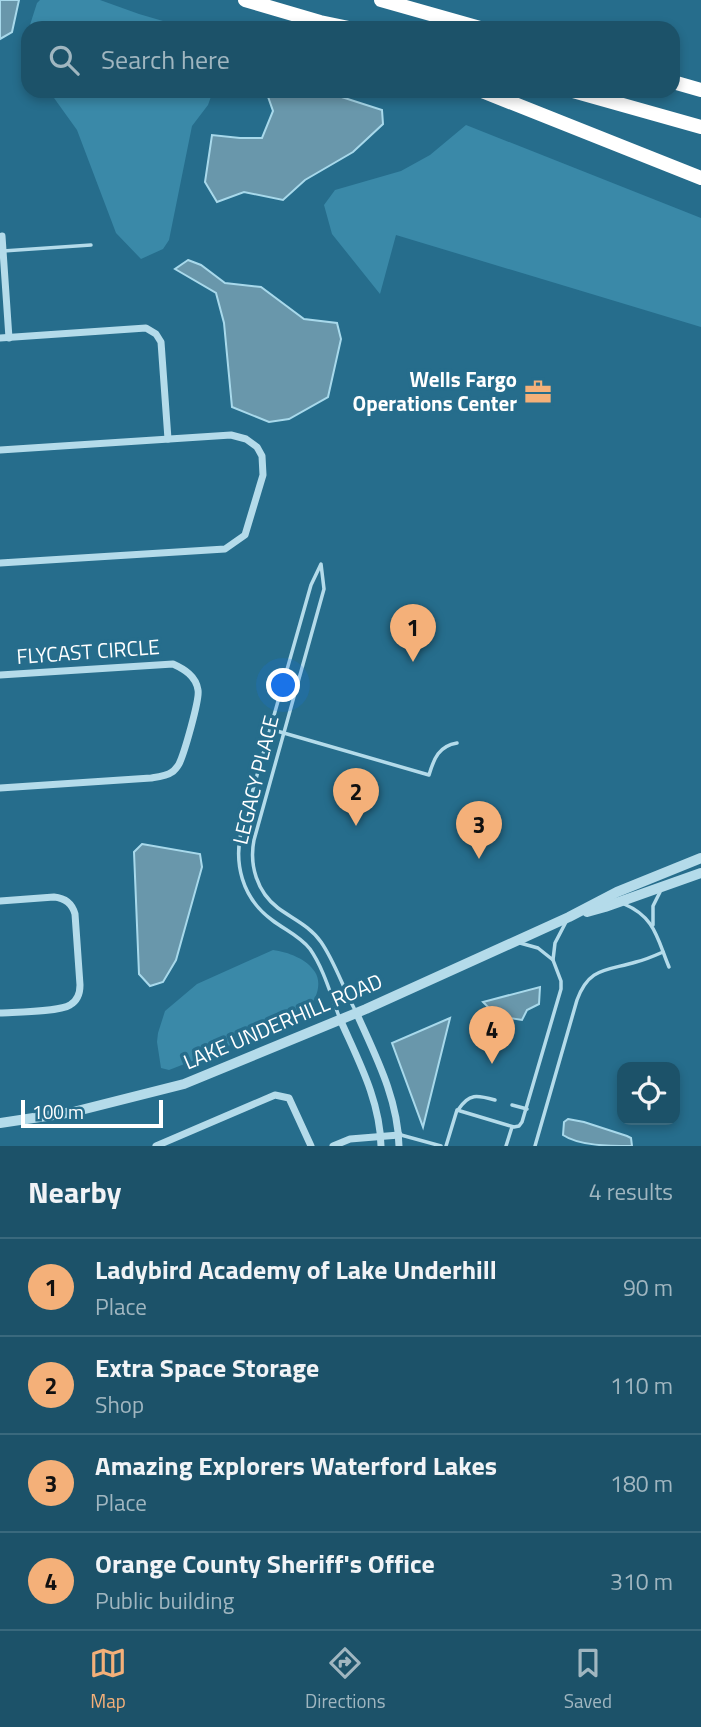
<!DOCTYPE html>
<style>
:root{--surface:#1c5269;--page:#295c71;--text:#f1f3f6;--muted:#a0b6c0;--line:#3a697d;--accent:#f4b079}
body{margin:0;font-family:"Titillium Web",sans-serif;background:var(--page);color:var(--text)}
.controls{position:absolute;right:21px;bottom:21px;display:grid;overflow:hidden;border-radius:14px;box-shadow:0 4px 10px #0003}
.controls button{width:63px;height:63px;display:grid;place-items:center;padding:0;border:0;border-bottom:2px solid var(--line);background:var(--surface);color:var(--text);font:35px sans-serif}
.scale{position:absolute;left:21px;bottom:18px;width:142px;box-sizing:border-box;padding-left:7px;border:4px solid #fff;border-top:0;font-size:19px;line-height:24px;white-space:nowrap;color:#fff;-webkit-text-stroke:5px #266d8c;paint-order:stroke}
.you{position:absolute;left:284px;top:686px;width:24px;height:24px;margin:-18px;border:5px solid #fff;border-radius:50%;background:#1a73e8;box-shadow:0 0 0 10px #1a73e833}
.badge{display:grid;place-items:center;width:46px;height:46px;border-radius:50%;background:var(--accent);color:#111;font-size:23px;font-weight:700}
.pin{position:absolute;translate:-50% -58px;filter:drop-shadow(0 2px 4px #0008)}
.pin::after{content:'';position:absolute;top:37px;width:24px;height:21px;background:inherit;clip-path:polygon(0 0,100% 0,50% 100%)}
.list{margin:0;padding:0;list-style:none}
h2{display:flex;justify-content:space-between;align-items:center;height:91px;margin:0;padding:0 28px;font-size:30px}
h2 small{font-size:23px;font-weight:400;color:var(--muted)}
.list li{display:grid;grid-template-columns:46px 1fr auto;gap:21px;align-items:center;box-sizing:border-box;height:98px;padding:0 28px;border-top:2px solid var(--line)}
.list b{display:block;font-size:26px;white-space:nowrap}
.list p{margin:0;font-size:23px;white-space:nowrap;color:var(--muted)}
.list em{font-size:23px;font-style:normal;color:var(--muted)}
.icon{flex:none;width:38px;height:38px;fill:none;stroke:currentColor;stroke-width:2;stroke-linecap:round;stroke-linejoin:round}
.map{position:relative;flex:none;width:701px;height:1146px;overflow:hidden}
.search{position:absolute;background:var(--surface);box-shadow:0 4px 10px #0003;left:21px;right:21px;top:21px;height:77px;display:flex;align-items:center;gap:18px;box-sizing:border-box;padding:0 24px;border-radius:21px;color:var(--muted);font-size:26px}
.sheet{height:483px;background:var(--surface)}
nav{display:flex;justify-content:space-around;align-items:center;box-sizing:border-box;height:98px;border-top:2px solid var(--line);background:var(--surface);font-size:19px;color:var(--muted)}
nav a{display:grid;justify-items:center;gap:4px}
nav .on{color:var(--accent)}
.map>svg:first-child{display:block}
.green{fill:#3a89a8}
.water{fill:#6997ab;stroke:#a8d9eb;stroke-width:2}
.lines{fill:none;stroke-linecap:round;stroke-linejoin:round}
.service{stroke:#b4dbea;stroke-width:3.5}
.minor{stroke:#b4dbea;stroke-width:7}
.tertiary{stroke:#b4dbea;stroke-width:10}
.motorway{stroke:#fff;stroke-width:14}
.labels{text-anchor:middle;stroke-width:7;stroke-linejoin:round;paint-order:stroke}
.poi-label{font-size:21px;font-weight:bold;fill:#fff;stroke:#266d8c;text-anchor:end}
.street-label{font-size:21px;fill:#fff;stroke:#266d8c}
</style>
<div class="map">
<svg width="701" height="1146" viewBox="0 0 701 1146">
<rect width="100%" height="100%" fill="#266d8c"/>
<g class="green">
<path d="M40 0H100L139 14 187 28H29L37 3Z"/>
<path d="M49 91H213L208 105 192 126 169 240 163 249 141 259 116 233 77 130Z"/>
<path d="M466 125 701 218V327L396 235 380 294 332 234 324 205 335 190 401 171 430 155Z"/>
<path d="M273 950C288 952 307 959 315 972 322 983 317 999 308 1007 300 1013 288 1017 279 1022 243 1040 206 1056 169 1070L161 1068 157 1042 158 1033 165 1011 197 984Z"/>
</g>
<g class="water">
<path d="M0 0H19L12 32 0 39Z"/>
<path d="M266 91H323L382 110 383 124 353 152 305 180 283 200 244 192 217 202 205 182 212 135 240 138H262L273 111Z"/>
<path d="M188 260 201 265 225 283 261 287 304 319 337 323 341 339 328 397 289 419 269 422 232 407 224 323 216 293 175 269Z"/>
<path d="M142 844 200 854 202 867 176 960 163 982 150 986 139 974 134 852Z"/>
<path d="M540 987 539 1004 527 1010 522 1020 497 1016 483 1002Z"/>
<path d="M450 1018 423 1127 392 1043Z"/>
<path d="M568 1119 584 1122 627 1136 631 1138 632 1146C610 1146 579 1146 563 1135L564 1122Z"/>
</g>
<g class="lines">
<g class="service">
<path d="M3 251 91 245"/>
<path d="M270 729 429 775C434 758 439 746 457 743"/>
<path d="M624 904C655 917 657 938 669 967"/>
<path d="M653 925V906L660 892"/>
<path d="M520 943 538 948 553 960 555 943 567 920"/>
<path d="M340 1019C331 996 324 969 310 949 300 936 285 930 272 920 242 898 233 863 242 828L311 585 321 564 324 589 254 840C249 865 257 892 278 908 293 919 310 926 321 942 335 962 343 988 355 1010"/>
<path d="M512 1105 527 1109"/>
<path d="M458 1110C469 1093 477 1095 495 1100"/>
<path d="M401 1135 441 1146"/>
<path d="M446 1146 457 1110 514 1127 519 1126 522 1122 561 989V981L553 960"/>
<path d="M506 1146 512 1127"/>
<path d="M535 1146 577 1000C589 967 606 971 636 962 645 960 654 956 663 952"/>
</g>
<g class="minor">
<path d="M2 236 9 338"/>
<path d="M0 338 146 328 156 334 161 342 168 439"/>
<path d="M0 450 231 435 246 439 257 447 262 456 263 475 245 535 225 549 0 563"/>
<path d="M0 675 173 664C184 669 196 676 198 690 200 699 184 754 179 764 178 766 174 771 172 772 167 776 158 777 151 778L0 788"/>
<path d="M0 901 54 897C65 898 72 903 75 914L80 985C80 993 77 1001 70 1005 59 1012 15 1012 0 1013"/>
<path d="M356 1012C375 1055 398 1098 399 1146"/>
<path d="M340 1019C358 1060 380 1100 381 1146"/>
<path d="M156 1146 275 1095 289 1098 311 1146"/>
<path d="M333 1146 350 1139 399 1135"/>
</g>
<g class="tertiary">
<path d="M587 912 605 907 701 873"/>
<path d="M0 1123 73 1112 184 1084 366 1009 569 917 617 892 701 858"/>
</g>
<g class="motorway">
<path d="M245 0 320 22 349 28"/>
<path d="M381 0 480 28"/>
<path d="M673 82 701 90"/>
<path d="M482 91 701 178"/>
<path d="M573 91 701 127"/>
</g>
</g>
<defs>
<symbol id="office-bare" viewBox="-9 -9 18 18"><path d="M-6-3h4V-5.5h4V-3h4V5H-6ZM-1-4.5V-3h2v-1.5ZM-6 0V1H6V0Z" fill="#f4b079" stroke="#266d8c" stroke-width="2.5" paint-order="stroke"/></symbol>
</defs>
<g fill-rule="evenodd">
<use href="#office-bare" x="519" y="373" width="38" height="38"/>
</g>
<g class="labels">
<g class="poi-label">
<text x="517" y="387">Wells Fargo<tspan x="517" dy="24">Operations Center</tspan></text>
</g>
<g class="street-label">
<text transform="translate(88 652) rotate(-4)" y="7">FLYCAST CIRCLE</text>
<text transform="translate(256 780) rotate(-76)" y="7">LEGACY PLACE</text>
<text transform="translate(283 1022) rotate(-23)" y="7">LAKE UNDERHILL ROAD</text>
</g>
</g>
</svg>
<div class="controls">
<button><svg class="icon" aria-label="locate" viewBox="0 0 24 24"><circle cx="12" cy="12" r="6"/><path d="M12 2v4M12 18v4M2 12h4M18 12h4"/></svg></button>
</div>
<div class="scale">100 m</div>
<div class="you"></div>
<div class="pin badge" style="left:413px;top:662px">1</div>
<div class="pin badge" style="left:356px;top:826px">2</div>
<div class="pin badge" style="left:479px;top:859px">3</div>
<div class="pin badge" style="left:492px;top:1064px">4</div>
<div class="search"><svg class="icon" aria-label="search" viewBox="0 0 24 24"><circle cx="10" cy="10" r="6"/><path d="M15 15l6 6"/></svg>Search here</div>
</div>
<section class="sheet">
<h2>Nearby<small>4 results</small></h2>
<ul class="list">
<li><span class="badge">1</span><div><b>Ladybird Academy of Lake Underhill</b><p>Place</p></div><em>90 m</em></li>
<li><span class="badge">2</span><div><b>Extra Space Storage</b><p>Shop</p></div><em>110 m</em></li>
<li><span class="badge">3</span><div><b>Amazing Explorers Waterford Lakes</b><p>Place</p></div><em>180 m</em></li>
<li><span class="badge">4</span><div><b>Orange County Sheriff's Office</b><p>Public building</p></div><em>310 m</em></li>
</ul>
</section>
<nav>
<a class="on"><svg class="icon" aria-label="map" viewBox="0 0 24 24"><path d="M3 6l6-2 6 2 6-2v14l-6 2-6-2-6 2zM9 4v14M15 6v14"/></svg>Map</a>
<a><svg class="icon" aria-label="directions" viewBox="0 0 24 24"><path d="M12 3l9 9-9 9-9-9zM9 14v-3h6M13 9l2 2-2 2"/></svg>Directions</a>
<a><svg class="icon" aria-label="saved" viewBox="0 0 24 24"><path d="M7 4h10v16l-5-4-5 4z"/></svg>Saved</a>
</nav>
